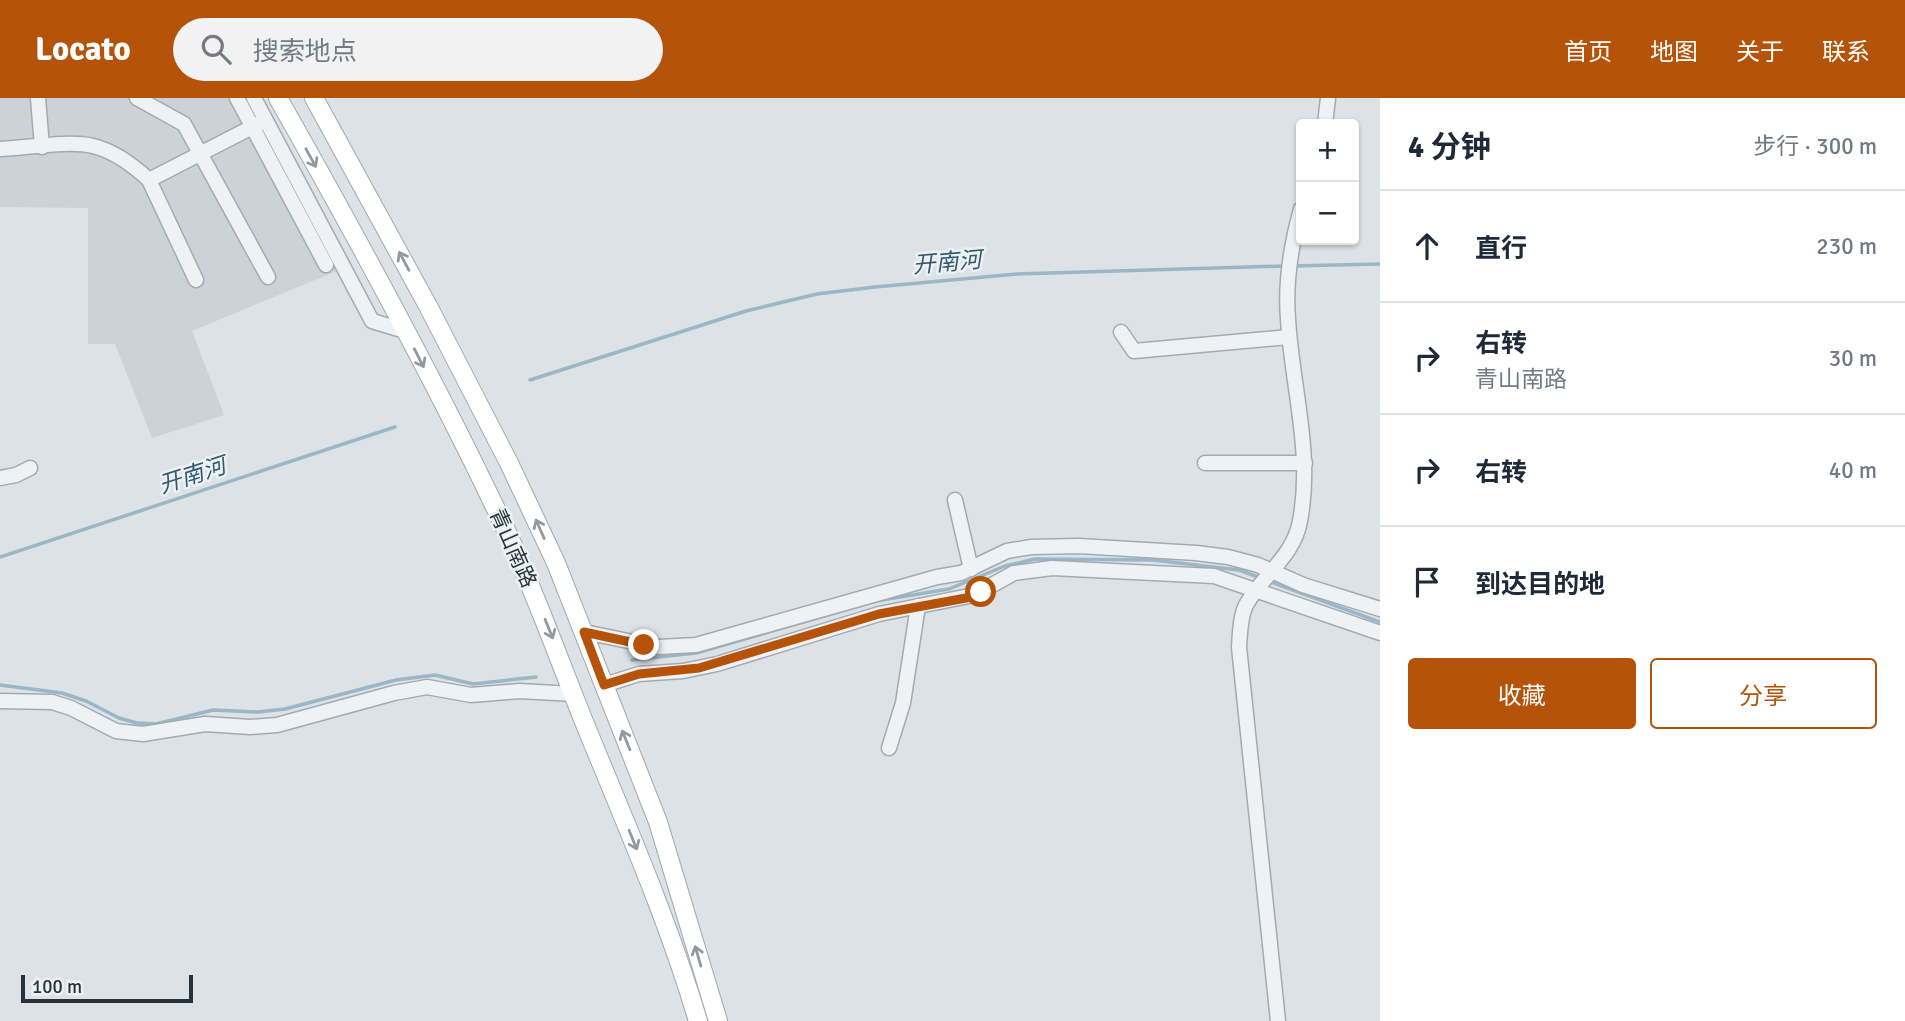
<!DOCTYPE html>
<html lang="zh">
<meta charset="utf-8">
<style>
:root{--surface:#fff;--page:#f2f2f3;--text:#1f2937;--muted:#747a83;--line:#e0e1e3;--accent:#b45309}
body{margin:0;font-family:Signika,"Noto Sans SC",sans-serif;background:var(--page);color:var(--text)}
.controls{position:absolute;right:21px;top:21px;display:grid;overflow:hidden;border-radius:7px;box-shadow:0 2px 5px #0004}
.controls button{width:63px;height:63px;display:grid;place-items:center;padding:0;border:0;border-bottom:2px solid var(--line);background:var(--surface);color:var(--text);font:35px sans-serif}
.scale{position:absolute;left:21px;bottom:18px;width:172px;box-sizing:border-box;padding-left:7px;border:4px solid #27333c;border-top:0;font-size:19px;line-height:24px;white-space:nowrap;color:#27333c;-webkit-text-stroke:5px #ecf1f4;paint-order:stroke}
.stop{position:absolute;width:21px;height:21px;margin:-16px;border:5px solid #b45309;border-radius:50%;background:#fff}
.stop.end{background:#b45309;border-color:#fff;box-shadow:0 2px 7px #0008}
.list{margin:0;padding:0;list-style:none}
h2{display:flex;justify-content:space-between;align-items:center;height:91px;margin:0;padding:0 28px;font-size:30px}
h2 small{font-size:23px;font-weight:400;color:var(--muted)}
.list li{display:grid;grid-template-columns:46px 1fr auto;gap:21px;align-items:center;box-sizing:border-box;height:112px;padding:0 28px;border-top:2px solid var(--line)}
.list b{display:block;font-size:26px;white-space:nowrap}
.list p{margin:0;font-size:23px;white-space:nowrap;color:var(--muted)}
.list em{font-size:23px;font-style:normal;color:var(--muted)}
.actions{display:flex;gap:14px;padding:21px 28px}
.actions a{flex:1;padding:16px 0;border:2px solid var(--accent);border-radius:7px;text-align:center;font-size:24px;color:var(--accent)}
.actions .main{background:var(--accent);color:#fff}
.icon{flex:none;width:38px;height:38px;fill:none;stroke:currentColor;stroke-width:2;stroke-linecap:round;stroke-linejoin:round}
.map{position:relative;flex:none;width:1380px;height:923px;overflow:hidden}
header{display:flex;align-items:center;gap:42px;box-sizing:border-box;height:98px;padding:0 35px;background:var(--accent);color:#fff}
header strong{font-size:33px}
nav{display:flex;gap:38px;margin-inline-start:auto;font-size:24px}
.search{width:490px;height:63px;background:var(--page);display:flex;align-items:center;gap:18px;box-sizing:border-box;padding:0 24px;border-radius:38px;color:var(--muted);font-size:26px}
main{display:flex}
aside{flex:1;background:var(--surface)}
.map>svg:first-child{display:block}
.built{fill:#cbd2d8}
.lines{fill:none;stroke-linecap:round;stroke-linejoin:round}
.stream{stroke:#99b7c6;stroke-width:3.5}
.minor-casing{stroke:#a3aab0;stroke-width:17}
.major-casing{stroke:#9da9b2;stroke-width:20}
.minor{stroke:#eff2f5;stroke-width:14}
.major{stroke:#fff;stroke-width:18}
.oneway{stroke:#93999e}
.route{stroke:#b45309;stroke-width:9}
.labels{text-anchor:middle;stroke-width:5;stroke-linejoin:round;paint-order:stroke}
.street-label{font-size:21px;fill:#27333c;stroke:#ecf1f4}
.water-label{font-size:23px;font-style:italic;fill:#33596e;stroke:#ecf1f4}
</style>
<header>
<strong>Locato</strong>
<div class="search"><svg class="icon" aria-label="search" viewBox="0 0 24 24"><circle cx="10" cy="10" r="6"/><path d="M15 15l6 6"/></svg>搜索地点</div>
<nav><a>首页</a><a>地图</a><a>关于</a><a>联系</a></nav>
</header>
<main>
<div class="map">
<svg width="1380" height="923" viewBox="0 0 1380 923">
<rect width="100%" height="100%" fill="#dde2e6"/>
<path class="built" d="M0 0H249L337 173 192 233 224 317 152 340 115 246H88V110L0 109Z"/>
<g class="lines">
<g class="stream">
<path d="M1292 168 1380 166"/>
<path d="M530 282 746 213 817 196 875 189 1017 176 1284 168"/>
<path d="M0 459 395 329"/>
<path d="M1268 483 1380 524"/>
<path d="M632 562 696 555 876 503 949 491 1005 468 1035 461 1153 462 1239 472 1261 480"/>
<path d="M0 587 62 595 86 603 119 620 137 625 156 626 213 612 258 614 285 611 396 582 435 577 473 586 536 579"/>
</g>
<defs>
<g id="minor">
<path d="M38 0 42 49"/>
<path d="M137 0 184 26 268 179"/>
<path d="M237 0 326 167"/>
<path d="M254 0 372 223 405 233"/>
<path d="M1325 26 1328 0"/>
<path d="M0 51C26 50 69 42 93 48 114 53 134 68 149 82L196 182"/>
<path d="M149 82 260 25"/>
<path d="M1121 234 1134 253 1289 239"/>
<path d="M1205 365H1305"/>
<path d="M0 380 16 377 30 370"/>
<path d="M955 402 971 471"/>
<path d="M584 534 658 549 696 547 937 479 961 475 1007 453 1031 449 1079 448 1196 455 1228 459 1258 467 1303 487 1380 511"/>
<path d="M604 587 639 576 683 573 717 566 879 516 974 497 1014 475 1052 470 1214 478 1380 535"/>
<path d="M0 603 52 604 71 610 116 633 143 636 205 626 250 629 277 627 394 595 427 589 471 597 519 593 574 596"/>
<path d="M889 650 903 605 918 508"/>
<path d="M1278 923 1239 549C1240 536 1240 519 1246 507 1262 478 1294 458 1300 423 1313 355 1292 289 1288 221 1285 184 1291 147 1301 111"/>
</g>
<g id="major">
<path d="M278 0C358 141 436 284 505 430 537 498 561 568 589 636 628 731 669 825 698 923"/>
<path d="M314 0 428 208 509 365 556 465 658 724 718 923"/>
</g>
</defs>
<use href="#minor" class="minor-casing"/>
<use href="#major" class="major-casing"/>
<use href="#minor" class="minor"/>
<use href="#major" class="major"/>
</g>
<defs><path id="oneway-shaft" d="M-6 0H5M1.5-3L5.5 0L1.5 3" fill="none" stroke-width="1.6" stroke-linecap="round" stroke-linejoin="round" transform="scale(1.75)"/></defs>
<g class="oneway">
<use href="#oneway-shaft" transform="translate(311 60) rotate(61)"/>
<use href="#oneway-shaft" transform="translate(404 163) rotate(-118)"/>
<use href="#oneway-shaft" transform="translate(419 260) rotate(63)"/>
<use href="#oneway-shaft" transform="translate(540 431) rotate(-114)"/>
<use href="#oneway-shaft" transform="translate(549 531) rotate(68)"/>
<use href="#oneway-shaft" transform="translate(626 642) rotate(-112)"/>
<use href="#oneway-shaft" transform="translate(633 742) rotate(68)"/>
<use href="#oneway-shaft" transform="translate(698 858) rotate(-106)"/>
</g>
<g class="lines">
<path class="route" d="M644 547 584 534 604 587 639 576 699 570 879 516 966 500 981 494"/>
</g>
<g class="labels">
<g class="street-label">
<text transform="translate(513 450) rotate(66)" y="7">青山南路</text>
</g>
<g class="water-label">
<text transform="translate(947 164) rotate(-5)" y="8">开南河</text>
<text transform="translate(192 377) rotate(-18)" y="8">开南河</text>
</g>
</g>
</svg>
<div class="controls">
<button>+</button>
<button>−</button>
</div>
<div class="scale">100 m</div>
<div class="stop" style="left:981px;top:494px"></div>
<div class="stop end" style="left:644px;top:547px"></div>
</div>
<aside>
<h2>4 分钟<small>步行 · 300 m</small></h2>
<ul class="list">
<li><svg class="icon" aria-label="ahead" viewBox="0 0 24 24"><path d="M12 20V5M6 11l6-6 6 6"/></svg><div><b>直行</b></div><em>230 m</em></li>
<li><svg class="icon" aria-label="right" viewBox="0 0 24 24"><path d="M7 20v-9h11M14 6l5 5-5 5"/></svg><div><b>右转</b><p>青山南路</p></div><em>30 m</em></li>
<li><svg class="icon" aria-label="right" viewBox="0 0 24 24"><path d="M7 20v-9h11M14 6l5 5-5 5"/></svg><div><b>右转</b></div><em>40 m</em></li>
<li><svg class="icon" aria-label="arrive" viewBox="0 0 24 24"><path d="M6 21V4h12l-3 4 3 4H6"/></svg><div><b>到达目的地</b></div></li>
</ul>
<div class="actions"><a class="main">收藏</a><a>分享</a></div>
</aside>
</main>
